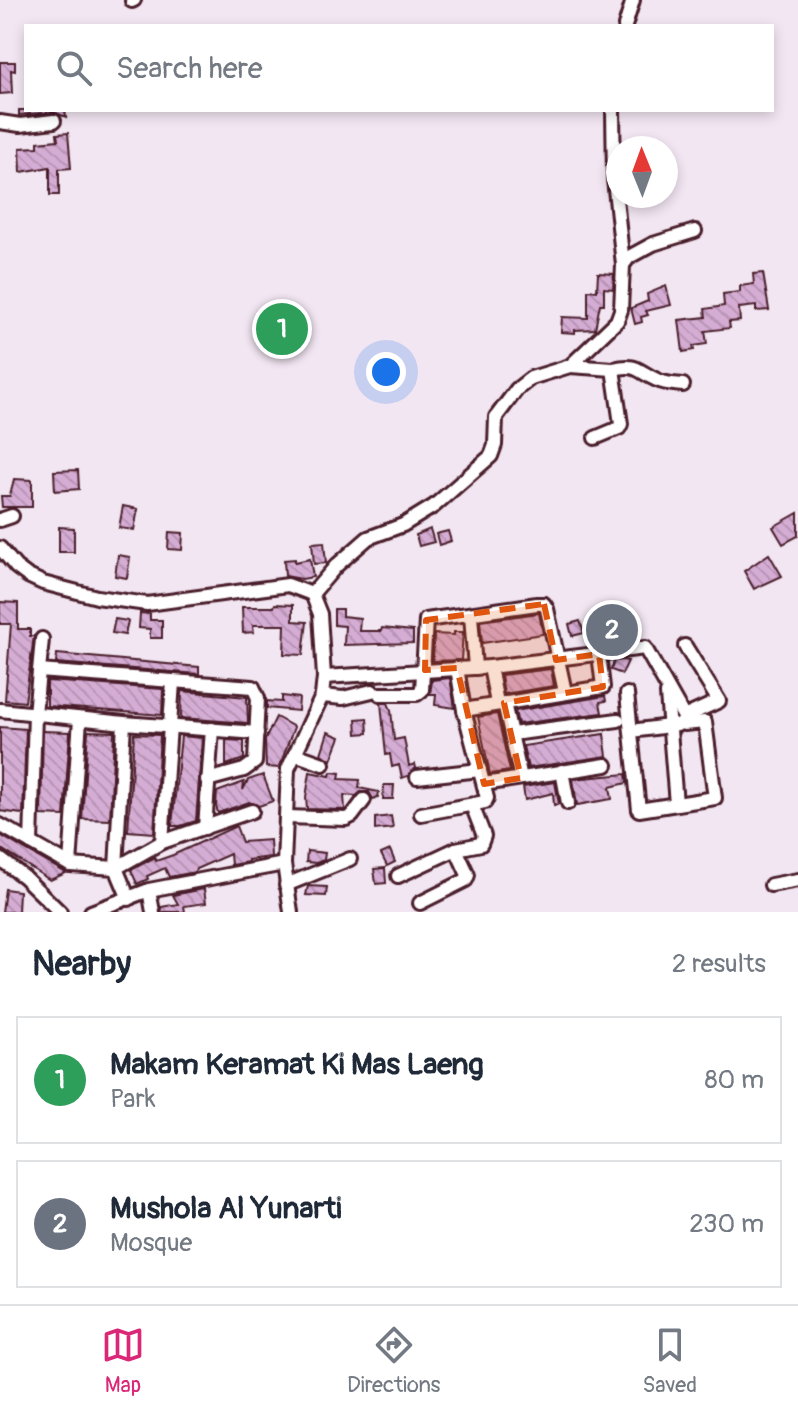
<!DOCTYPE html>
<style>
:root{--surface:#fff;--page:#f6f6f7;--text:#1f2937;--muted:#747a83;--line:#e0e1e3;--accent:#db2777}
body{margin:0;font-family:Pangolin,sans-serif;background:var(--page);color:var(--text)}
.compass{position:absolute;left:606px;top:136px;width:72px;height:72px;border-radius:50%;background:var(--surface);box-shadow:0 4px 12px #0003;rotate:359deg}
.you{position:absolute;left:386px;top:372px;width:28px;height:28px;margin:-20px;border:6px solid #fff;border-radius:50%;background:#1a73e8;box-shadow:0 0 0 12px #1a73e833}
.badge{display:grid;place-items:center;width:52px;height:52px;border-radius:50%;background:var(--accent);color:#fff;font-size:26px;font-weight:700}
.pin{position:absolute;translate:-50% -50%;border:4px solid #fff;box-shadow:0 2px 8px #0006}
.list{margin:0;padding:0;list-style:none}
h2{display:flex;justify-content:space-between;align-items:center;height:104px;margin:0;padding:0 32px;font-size:34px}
h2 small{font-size:26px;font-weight:400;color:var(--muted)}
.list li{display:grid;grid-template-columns:52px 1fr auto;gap:24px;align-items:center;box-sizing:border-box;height:128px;margin:0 16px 16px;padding:0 16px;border:2px solid var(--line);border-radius:0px}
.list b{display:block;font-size:30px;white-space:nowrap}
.list p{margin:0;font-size:26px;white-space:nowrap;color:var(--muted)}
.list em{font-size:26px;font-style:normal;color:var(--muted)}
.icon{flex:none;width:44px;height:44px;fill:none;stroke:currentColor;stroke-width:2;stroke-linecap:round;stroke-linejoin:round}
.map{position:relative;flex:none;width:798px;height:912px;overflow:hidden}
.search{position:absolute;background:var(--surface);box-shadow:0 4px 12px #0003;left:24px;right:24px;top:24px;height:88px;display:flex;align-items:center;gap:20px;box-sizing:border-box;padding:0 28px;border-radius:0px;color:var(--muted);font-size:30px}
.sheet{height:392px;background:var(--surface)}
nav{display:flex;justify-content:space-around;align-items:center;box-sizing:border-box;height:112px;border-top:2px solid var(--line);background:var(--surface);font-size:22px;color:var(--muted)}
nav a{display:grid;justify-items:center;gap:4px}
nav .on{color:var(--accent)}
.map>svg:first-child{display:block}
.building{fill:url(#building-back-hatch);stroke:#4a1f2b;stroke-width:2}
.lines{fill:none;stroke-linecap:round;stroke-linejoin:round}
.minor-casing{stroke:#4a1f2b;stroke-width:18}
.minor{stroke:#fff;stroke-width:12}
.marked{fill:#e0560e;fill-opacity:0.2;stroke:#e0560e;stroke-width:6;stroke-dasharray:16 10;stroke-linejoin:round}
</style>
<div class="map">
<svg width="798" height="912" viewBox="0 0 798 912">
<defs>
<pattern id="building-back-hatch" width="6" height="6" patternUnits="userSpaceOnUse" patternTransform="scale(2)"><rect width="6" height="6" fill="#d5add4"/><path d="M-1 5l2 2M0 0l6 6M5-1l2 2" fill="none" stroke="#b894b6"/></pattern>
</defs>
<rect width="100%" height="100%" fill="#f2e6f2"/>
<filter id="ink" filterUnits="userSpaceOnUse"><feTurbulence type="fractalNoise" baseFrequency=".0125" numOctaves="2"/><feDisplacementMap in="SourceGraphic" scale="16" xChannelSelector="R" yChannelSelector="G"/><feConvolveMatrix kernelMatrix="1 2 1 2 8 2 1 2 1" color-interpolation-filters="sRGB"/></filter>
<g filter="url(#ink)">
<g class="building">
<path d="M0 62H15V71L11 70 12 93 0 94Z"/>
<path d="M19 110H65L66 117 54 112 19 115Z"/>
<path d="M68 133 71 168 59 169V195H50V167L21 172 20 148 38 147V142L58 140 57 134Z"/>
<path d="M598 273 614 274 613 289 604 288V304H600L595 329 575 330V333L561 332 562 317 588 318V290L597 291Z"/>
<path d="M763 273 769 310 756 311V306L739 308 740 321 729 322 730 328 705 331 707 344 693 346 694 350 683 352 679 320 706 317 705 309 724 306 723 294 740 292V286L754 284 753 274Z"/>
<path d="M666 286 671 305 646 311 648 315 641 317 642 322 635 324 631 308 648 301 647 294Z"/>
<path d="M78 470 79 489 55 491 54 471Z"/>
<path d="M14 479 32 480V507H2L1 496H10Z"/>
<path d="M123 506 138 509 134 530 119 528Z"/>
<path d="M798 513V536L783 544 773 527Z"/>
<path d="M59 527 74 528V552H59Z"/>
<path d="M430 529 434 542 419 546 416 535Z"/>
<path d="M448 531 451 541 439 545 436 534Z"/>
<path d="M169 532 183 533 182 550 168 549Z"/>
<path d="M324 542 326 563 314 564 312 543Z"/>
<path d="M769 554 782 576 754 589 744 571Z"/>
<path d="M118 555 130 557 127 578 115 576Z"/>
<path d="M295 559V562L310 559 313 577 302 579 285 576 284 560Z"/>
<path d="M0 602 18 603V629H30V636H34L25 702 5 700 11 624H0Z"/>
<path d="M275 604 293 605V621L307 622 303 655 284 654 285 625H253L254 632 243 633 242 607H274Z"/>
<path d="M334 609H342V616L360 618 359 631H381L382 628 413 631V643L344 645 345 626 334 625Z"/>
<path d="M140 613 150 614V620H162V638H150V629L139 628Z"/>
<path d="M539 613 543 634 482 643 480 621Z"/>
<path d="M115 619 128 621 125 635 112 633Z"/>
<path d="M580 621 584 633 572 636 569 624Z"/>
<path d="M617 622 619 637 603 638 602 624Z"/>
<path d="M454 632H463L461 660 433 661 434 634 454 635Z"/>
<path d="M57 654 199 667V674L56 663Z"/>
<path d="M623 660 628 661 622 674 611 670 614 661Z"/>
<path d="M551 669 554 686 504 694 501 675Z"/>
<path d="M450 678 455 708 435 705 436 694H430L432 680Z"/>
<path d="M47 681 163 689 162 715 47 706Z"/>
<path d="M182 691 247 697 248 723 181 718Z"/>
<path d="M282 696 299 698 298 711 267 708V701L282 702Z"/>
<path d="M605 696 606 701 600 702 602 713 518 724 515 711Z"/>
<path d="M381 703H388L391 710 394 740 404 738 409 766 415 764 416 768 408 776 402 778 399 765 392 767 390 754 386 755Z"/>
<path d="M497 714 510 771 490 774 478 717Z"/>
<path d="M276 717 294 727 279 768 266 767 265 740Z"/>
<path d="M367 718 368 733 357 734 356 719Z"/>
<path d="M0 727 26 729 23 814 0 811Z"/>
<path d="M43 731 70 732 64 816 41 815Z"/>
<path d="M88 731 114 732 110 820 82 819Z"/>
<path d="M328 732 340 737 331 760 321 754Z"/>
<path d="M134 734 160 735 154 833 128 831Z"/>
<path d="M604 734 607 756 528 768 523 746Z"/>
<path d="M181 736 202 738 196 821 180 826H172Z"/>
<path d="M226 740 244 741V759L226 765Z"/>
<path d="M310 772 330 776 331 772 340 773 339 779 360 780 359 788 379 792 378 797 373 799 369 792H361L356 796 344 795 345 810 307 809 306 797Z"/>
<path d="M626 774 627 783 610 787 612 799 577 805 573 779Z"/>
<path d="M263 775 273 801 259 806 249 802 218 813 216 806 217 792 244 782 243 790 248 780Z"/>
<path d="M555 782 559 804 554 805 553 793 525 800 523 787Z"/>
<path d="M384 785H394L393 799H383Z"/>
<path d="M391 816 393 828 375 830V818Z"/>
<path d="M236 826 242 842 270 840 271 857 248 860V862L231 865 230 854 196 869 195 872 169 877 165 868 147 876 148 879 137 884 131 870 155 857 156 861 173 855Z"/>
<path d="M0 835 27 851 66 873 50 880 0 848Z"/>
<path d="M390 850 395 862 387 866 381 854Z"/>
<path d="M307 851 325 853 324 860 316 863 306 862Z"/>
<path d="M385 868 386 883 376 884 374 869Z"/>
<path d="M308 886 327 887 326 896 306 895Z"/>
<path d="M5 889 19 891 18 912H2Z"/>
<path d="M204 889 206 903 184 906 185 912H162L161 907 178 904 173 895Z"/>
</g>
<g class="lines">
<defs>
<g id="minor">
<path d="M132 1 134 0"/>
<path d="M625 26 633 0"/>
<path d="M613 110 614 179 623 265"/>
<path d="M0 122 20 125 54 121"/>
<path d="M570 366 613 369 621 424 619 428 595 438"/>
<path d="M613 369C638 363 637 371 657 380 665 384 674 384 683 385"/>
<path d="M0 520 12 516"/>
<path d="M0 548 16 567 28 576 43 583 97 597 147 604 288 585 312 594 320 614 324 677 322 696 288 769 284 864 291 912"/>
<path d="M312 594 336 566 368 538 403 525 434 506 491 456 495 445 496 417 517 389 531 378 570 366 617 321 621 310 623 265 629 257 653 244 695 231"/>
<path d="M471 615 475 668"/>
<path d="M490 667 497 703"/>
<path d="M39 671 253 687 258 698 255 762 244 770 207 780"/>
<path d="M324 677 490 667 645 648 684 717V724L705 722 715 798 639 810 627 694"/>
<path d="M380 694H417L422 690 426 620 537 604H544L547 609 565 692"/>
<path d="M667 694 676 804"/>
<path d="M322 696 343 698 372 691"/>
<path d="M504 703 521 778"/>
<path d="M0 710 124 723 257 733"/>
<path d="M464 710 603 687 599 654"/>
<path d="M684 717 719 701 685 646"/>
<path d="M124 723 116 868 129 899"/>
<path d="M631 731 677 725"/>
<path d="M512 734 618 720"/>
<path d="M295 754 323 764"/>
<path d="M562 771 568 803"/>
<path d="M417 777 480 770"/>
<path d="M484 784 606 765"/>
<path d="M421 814 485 802 487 798 464 710 457 668"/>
<path d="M287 817 346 819 352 816 364 800"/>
<path d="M0 825 70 865 116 868 162 842 252 811"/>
<path d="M205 828 212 729"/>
<path d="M162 842 173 682"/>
<path d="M31 843 35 714 42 639"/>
<path d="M0 859 24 877 60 912"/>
<path d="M70 865 80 719"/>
<path d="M398 876 456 849"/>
<path d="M286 885 350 859"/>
<path d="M771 885 798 880"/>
<path d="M149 890 153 912"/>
<path d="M420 903 466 880 468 875 456 849 481 844 484 836 472 805"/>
<path d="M91 912 149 890 284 864"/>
</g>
</defs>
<use href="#minor" class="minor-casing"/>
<use href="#minor" class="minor"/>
</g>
</g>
<path class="marked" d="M544 604 556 660 599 654 603 687 504 703 521 778 484 784 457 668 425 670 426 620Z"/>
</svg>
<svg class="compass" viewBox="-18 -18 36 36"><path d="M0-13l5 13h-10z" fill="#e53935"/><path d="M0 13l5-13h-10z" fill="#747a83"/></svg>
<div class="you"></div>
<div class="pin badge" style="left:282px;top:329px;background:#2e9e5b">1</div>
<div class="pin badge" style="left:612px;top:630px;background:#6b7280">2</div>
<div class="search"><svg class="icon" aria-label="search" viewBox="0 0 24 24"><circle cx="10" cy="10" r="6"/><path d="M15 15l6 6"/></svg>Search here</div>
</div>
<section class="sheet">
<h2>Nearby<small>2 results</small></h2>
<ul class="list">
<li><span class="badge" style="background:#2e9e5b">1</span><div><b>Makam Keramat Ki Mas Laeng</b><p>Park</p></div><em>80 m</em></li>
<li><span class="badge" style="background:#6b7280">2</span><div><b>Mushola Al Yunarti</b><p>Mosque</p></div><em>230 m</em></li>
</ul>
</section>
<nav>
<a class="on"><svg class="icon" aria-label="map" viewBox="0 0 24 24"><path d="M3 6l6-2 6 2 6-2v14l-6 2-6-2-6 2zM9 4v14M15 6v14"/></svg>Map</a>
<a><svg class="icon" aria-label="directions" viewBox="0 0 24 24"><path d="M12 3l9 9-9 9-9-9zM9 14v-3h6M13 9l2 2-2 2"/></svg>Directions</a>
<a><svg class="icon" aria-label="saved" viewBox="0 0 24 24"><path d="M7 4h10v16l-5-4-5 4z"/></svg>Saved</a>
</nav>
